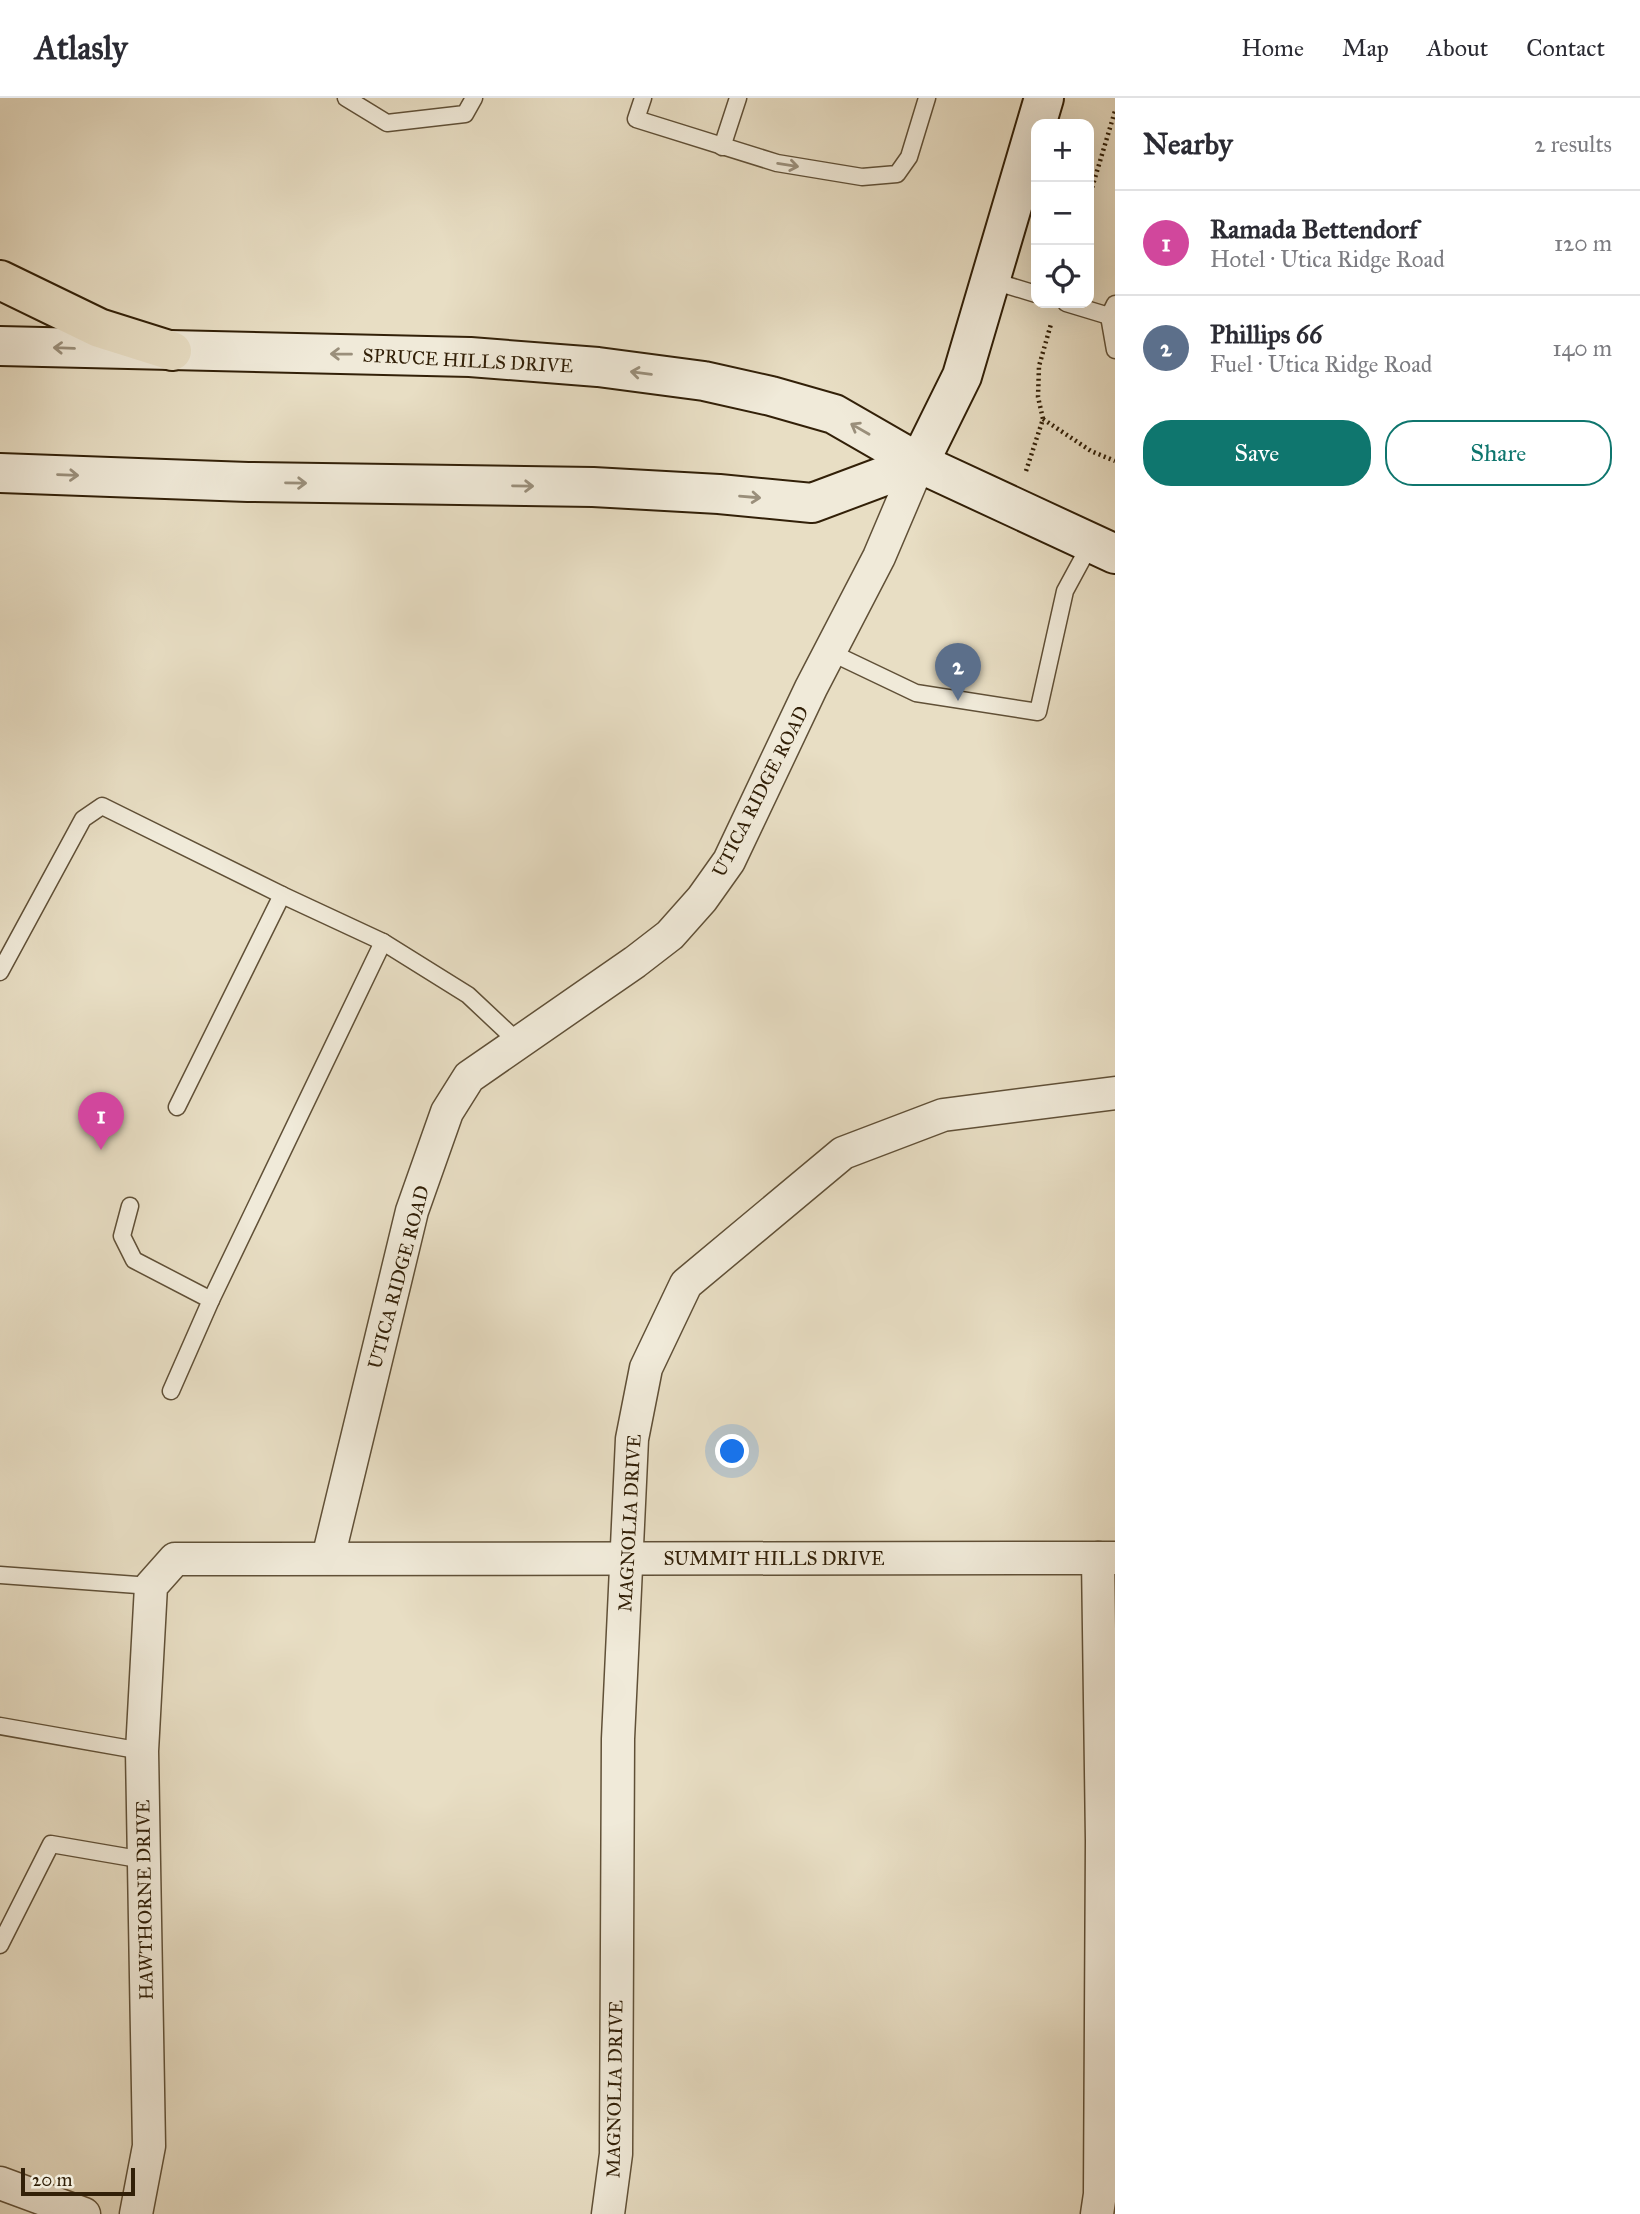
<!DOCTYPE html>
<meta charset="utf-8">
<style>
:root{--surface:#fff;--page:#f2f2f3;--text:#2b2b33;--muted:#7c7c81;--line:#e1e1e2;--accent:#0f766e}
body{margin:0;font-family:"IM FELL Great Primer",serif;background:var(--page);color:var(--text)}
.controls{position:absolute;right:21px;top:21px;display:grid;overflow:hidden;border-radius:14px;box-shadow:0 7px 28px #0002}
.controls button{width:63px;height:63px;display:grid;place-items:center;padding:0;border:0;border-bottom:2px solid var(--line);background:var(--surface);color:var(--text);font:35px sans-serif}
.scale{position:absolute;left:21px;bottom:18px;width:114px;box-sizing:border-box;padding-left:7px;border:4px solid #322008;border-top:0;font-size:19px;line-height:24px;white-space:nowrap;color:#322008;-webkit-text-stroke:5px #f0ead9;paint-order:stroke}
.you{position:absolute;left:733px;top:1354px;width:24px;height:24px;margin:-18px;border:5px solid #fff;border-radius:50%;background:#1a73e8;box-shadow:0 0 0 10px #1a73e833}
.badge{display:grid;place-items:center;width:46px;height:46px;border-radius:50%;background:var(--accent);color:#fff;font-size:23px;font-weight:700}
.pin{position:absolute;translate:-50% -58px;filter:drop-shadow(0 2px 4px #0008)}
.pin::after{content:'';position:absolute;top:37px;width:24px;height:21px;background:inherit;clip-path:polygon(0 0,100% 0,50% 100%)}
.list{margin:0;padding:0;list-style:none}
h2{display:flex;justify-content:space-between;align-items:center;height:91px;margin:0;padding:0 28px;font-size:30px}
h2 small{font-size:23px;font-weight:400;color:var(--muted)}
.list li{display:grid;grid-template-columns:46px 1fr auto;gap:21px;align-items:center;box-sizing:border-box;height:105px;padding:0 28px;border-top:2px solid var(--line)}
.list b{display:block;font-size:26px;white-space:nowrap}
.list p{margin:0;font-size:23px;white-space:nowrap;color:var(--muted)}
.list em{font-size:23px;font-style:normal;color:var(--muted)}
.actions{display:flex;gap:14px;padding:21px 28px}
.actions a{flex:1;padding:16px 0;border:2px solid var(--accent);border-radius:28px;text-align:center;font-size:24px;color:var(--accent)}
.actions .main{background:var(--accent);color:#fff}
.icon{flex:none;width:38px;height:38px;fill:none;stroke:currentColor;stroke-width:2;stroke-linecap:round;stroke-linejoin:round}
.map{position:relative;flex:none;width:1115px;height:2116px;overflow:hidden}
header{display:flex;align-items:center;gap:42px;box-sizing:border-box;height:98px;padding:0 35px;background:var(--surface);border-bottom:2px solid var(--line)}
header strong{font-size:33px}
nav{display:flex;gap:38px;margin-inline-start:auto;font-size:24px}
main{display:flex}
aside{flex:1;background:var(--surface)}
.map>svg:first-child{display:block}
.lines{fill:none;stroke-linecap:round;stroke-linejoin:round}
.lane-casing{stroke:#605037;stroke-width:19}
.street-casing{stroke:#605037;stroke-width:35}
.secondary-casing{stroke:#322008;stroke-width:42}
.highway-casing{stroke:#322008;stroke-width:42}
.path{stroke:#322008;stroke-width:4.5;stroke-dasharray:2 3.5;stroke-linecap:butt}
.lane{stroke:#f0ead9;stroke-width:16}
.street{stroke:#f0ead9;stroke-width:32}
.secondary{stroke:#f0ead9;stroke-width:38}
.highway{stroke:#e8dec4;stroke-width:38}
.oneway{stroke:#9a8f7b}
.labels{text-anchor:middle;stroke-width:5;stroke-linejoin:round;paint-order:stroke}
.street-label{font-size:19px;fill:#322008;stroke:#f0ead9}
</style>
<header>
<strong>Atlasly</strong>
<nav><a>Home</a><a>Map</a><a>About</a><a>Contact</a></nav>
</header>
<main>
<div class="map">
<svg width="1115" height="2116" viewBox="0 0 1115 2116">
<rect width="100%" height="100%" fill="#e8dec4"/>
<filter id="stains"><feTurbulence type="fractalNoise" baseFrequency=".00286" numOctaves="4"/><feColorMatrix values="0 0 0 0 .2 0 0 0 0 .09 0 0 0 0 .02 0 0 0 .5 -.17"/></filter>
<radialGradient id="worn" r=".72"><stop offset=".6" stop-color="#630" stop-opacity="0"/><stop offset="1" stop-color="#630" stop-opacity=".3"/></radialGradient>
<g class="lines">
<defs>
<g id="lane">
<path d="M346 0 387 25 465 16 474 0"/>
<path d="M643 0 636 21 777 65 862 79 897 76 909 59 927 0"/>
<path d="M722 49 738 0"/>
<path d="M990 182 1036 196"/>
<path d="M1066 205 1109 218"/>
<path d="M1115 206 1109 218 1115 252"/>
<path d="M830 554 916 595 1038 614 1065 493 1091 445"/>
<path d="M0 874 83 721 102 708 282 797 383 844 468 897 518 944"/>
<path d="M177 1009 282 797"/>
<path d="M130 1108 122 1138 134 1162 211 1202"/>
<path d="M171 1293 211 1202 383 844"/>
<path d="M0 1477 151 1488"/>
<path d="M0 1628 142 1653"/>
<path d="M0 1847 51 1746 144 1762"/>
</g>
<g id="street">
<path d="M328 1460 412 1113 447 1014 469 979 635 864 670 837 702 801 729 763 811 590 879 459 919 365"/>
<path d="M0 2085 84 2116"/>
<path d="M136 2116 149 2048 142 1653 151 1488 175 1461 1115 1460"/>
<path d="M608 2116 616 2056 618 1641 632 1341 646 1270 686 1186 843 1055 943 1017 1115 995"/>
<path d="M1097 2116 1100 2096 1102 1743 1098 1460"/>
</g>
<g id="secondary">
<path d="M0 248 470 259 598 269 704 283 771 298 834 316 919 365 1115 456"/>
<path d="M919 365 962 278 1044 0"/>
<path d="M0 375 248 384 593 389 719 396 812 405 919 365"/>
</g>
<path id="highway" d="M0 182 99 230 172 253"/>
</defs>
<use href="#lane" class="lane-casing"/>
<use href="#street" class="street-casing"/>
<use href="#secondary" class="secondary-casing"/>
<use href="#highway" class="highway-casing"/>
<g class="path">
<path d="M1089 100 1115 13"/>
<path d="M1043 321 1091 353 1115 363"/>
<path d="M1026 373 1043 321 1038 299 1039 268 1051 226"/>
</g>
<use href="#lane" class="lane"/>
<use href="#street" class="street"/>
<use href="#secondary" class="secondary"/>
<use href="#highway" class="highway"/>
</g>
<defs><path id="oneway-shaft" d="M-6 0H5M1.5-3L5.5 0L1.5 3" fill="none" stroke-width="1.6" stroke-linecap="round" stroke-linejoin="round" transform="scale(1.75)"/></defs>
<g class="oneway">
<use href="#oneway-shaft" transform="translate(788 67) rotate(9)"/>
<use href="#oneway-shaft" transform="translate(64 250) rotate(-178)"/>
<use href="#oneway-shaft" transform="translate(341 256) rotate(-179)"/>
<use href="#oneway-shaft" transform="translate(641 275) rotate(-173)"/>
<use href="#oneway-shaft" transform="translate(860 331) rotate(-150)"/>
<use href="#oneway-shaft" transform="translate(68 377) rotate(2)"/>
<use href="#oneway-shaft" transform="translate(296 385) rotate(1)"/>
<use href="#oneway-shaft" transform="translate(523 388) rotate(1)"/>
<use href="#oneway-shaft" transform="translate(750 399) rotate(5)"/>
</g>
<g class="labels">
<g class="street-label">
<text transform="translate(468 262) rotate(3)" y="7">SPRUCE HILLS DRIVE</text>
<text transform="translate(760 693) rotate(-63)" y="7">UTICA RIDGE ROAD</text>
<text transform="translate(398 1179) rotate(-75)" y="7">UTICA RIDGE ROAD</text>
<text transform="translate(629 1425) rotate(-87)" y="7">MAGNOLIA DRIVE</text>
<text x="774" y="1467">SUMMIT HILLS DRIVE</text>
<text transform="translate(144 1802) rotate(-91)" y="7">HAWTHORNE DRIVE</text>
<text transform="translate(614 1991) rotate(-89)" y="7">MAGNOLIA DRIVE</text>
</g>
</g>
<rect width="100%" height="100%" filter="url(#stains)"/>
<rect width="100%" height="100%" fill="url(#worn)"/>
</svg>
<div class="controls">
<button>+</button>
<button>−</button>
<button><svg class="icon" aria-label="locate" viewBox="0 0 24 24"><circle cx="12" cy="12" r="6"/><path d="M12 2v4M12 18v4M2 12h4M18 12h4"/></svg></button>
</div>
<div class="scale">20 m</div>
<div class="you"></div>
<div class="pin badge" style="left:101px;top:1052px;background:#d1479c">1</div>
<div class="pin badge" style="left:958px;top:603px;background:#5c6f8a">2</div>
</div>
<aside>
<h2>Nearby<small>2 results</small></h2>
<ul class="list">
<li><span class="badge" style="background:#d1479c">1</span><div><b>Ramada Bettendorf</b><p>Hotel · Utica Ridge Road</p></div><em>120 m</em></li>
<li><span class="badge" style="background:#5c6f8a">2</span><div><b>Phillips 66</b><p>Fuel · Utica Ridge Road</p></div><em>140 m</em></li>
</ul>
<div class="actions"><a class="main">Save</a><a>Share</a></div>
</aside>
</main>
